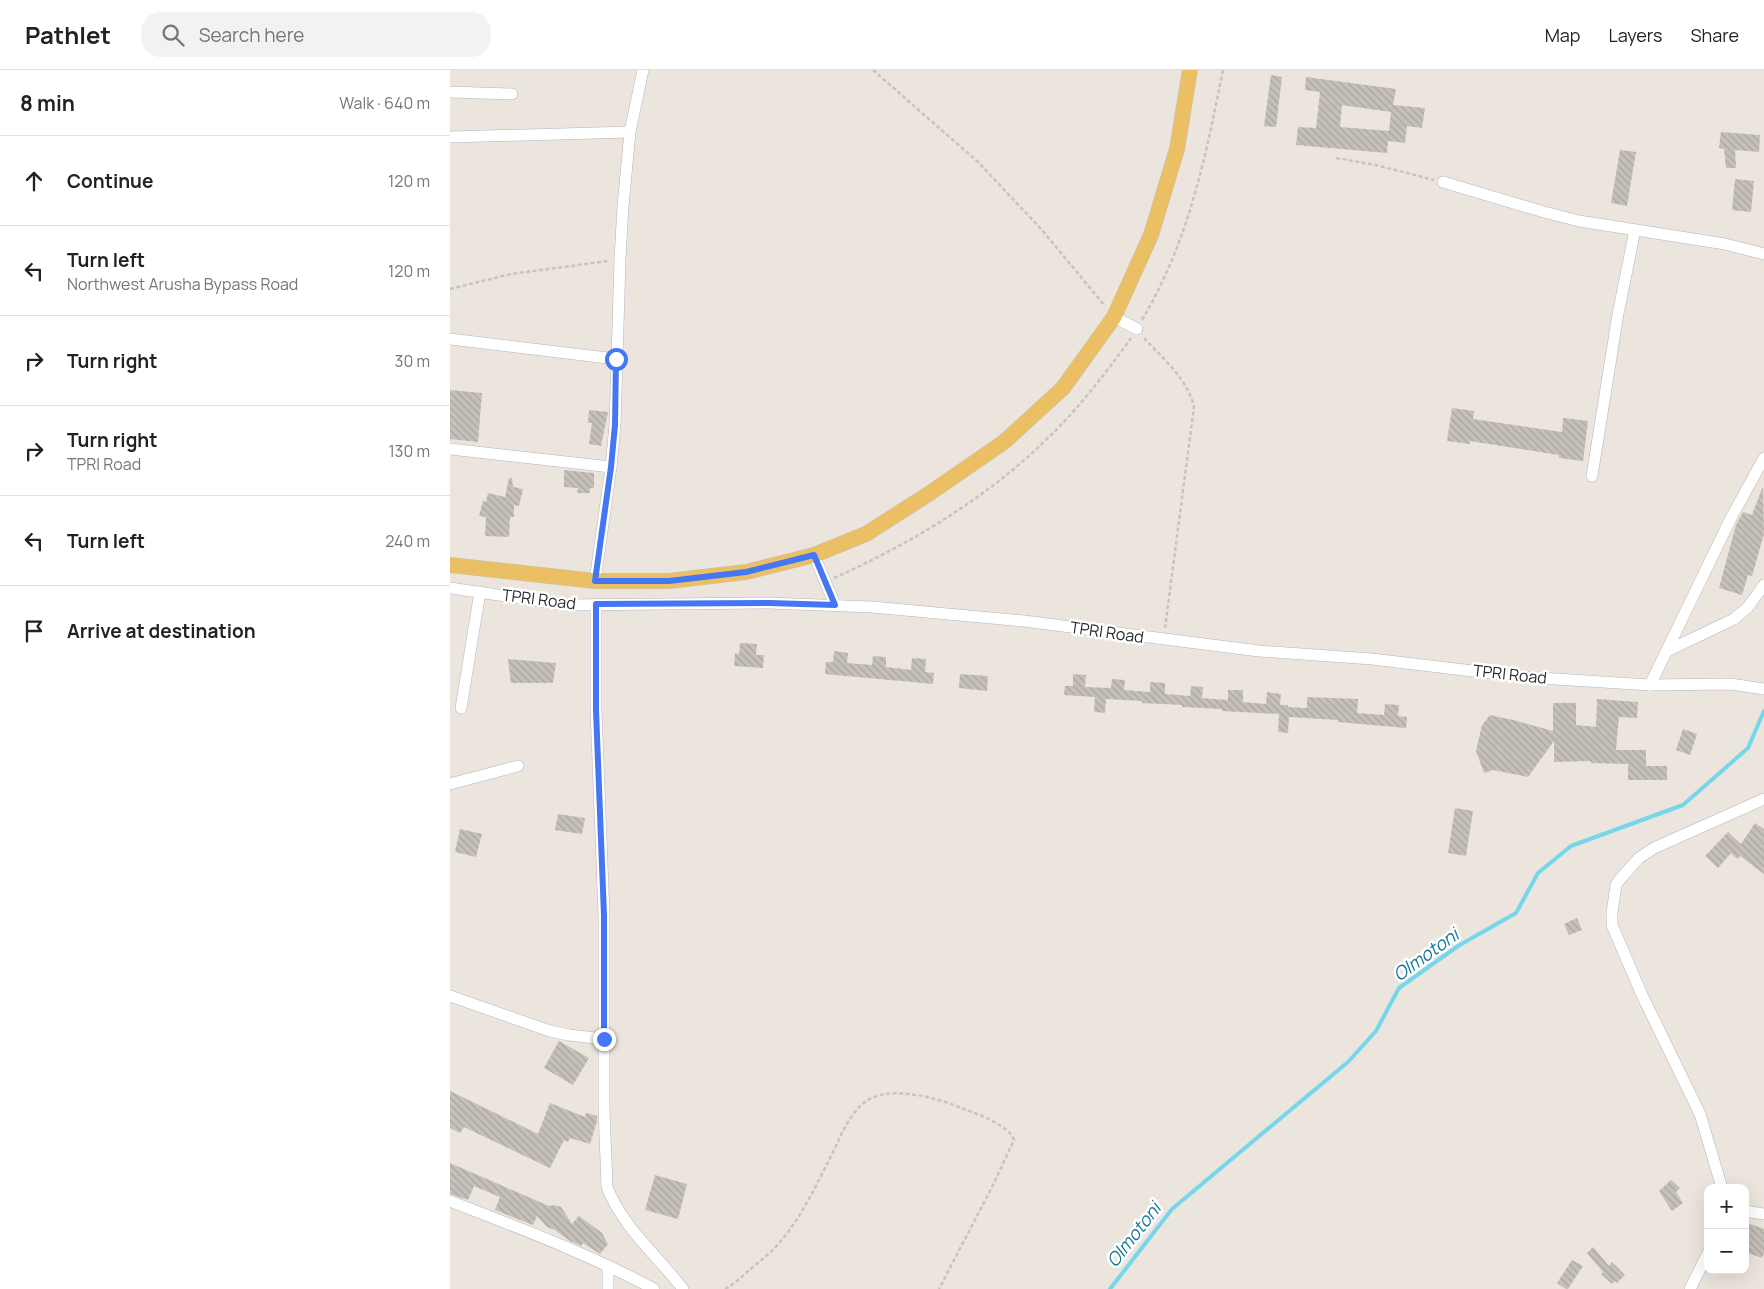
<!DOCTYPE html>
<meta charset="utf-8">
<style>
:root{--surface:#fff;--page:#f2f2f2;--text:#222;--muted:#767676;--line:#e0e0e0}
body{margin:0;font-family:Manrope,sans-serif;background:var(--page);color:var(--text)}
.controls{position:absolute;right:15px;bottom:15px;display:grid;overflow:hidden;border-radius:10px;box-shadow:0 5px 20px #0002}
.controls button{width:45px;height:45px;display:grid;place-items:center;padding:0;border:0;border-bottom:1px solid var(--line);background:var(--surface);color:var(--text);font:25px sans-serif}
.stop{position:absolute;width:15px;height:15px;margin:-11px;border:4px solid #4576f3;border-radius:50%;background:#fff}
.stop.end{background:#4576f3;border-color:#fff;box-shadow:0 1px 5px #0008}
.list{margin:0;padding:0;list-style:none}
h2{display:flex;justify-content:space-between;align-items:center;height:65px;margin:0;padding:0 20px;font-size:21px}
h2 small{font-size:16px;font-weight:400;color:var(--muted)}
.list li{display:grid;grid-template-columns:32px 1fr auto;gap:15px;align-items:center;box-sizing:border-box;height:90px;padding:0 20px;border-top:1px solid var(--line)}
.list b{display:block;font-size:19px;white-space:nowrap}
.list p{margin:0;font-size:16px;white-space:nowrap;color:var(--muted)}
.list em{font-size:16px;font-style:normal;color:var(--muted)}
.icon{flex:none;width:28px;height:28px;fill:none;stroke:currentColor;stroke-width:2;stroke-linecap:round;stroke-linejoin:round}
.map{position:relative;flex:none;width:1314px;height:1219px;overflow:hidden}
header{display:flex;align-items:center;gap:30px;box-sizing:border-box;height:70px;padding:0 25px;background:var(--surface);border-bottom:1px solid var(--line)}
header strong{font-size:24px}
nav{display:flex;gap:28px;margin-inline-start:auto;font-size:18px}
.search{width:350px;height:45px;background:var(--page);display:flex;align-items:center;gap:12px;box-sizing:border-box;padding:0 18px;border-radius:20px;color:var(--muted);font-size:19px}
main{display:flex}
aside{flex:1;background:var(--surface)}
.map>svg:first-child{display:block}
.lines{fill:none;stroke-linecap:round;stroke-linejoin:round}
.stream{stroke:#76d6ea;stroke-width:4}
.building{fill:url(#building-back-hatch);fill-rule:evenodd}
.minor-casing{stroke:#b1b5be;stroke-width:12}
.major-casing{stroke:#c4c4c4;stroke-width:16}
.path{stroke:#c4c4c4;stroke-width:2.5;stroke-dasharray:4 2.5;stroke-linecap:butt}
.minor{stroke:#fff;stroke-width:11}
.major{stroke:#ebbf64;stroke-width:15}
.route{stroke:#4576f3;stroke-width:6}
.labels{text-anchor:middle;stroke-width:5;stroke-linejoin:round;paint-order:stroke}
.street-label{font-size:16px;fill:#2b2b2b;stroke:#fff}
.water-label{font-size:18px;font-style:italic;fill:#137798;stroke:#fff}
</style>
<header>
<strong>Pathlet</strong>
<div class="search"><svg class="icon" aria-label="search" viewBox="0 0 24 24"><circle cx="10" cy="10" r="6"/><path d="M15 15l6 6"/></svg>Search here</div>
<nav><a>Map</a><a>Layers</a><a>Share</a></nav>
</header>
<main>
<aside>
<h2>8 min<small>Walk · 640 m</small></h2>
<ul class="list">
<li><svg class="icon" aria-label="ahead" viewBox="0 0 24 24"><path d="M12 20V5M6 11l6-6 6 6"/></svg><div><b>Continue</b></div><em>120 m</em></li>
<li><svg class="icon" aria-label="left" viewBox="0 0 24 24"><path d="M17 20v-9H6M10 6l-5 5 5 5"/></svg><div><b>Turn left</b><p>Northwest Arusha Bypass Road</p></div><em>120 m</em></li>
<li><svg class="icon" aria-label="right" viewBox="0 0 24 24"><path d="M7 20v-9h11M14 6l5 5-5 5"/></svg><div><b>Turn right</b></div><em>30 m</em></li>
<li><svg class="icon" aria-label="right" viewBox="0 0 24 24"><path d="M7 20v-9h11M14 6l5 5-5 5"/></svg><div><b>Turn right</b><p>TPRI Road</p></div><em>130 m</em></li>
<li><svg class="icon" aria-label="left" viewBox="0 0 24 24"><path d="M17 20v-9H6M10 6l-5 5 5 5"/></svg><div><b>Turn left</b></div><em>240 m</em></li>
<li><svg class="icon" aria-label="arrive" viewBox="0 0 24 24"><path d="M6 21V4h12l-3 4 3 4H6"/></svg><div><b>Arrive at destination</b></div></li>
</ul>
</aside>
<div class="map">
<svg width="1314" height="1219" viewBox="0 0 1314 1219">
<defs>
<pattern id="building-back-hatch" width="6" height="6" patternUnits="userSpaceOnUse" patternTransform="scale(1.25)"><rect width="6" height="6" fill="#c5c0b9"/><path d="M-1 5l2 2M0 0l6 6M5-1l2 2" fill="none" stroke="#a9a59f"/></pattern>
</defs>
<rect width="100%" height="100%" fill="#ece5de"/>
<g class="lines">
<path class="stream" d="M660 1219 722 1139 898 992 926 961 949 918 1008 876 1066 843 1088 803 1121 776 1233 735 1298 678 1314 641"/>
</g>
<g class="building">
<path d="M821 5 832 7 826 57 814 56Z"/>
<path d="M856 7 946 19 943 35 975 38 972 58 957 56 955 73 938 71 937 83 846 75 848 57 866 58 870 22 855 20ZM892 35 941 42 939 61 890 57Z"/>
<path d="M1271 62 1310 65 1309 82 1285 80 1286 98H1276L1274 79 1269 78Z"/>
<path d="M1170 80 1186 82 1177 136 1161 133Z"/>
<path d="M1285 109 1304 111 1301 142 1282 140Z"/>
<path d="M0 320 32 323 28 372 0 369Z"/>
<path d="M1002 338 1024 341 1023 349 1112 362 1113 348 1138 351 1133 391 1109 388V385L1020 371V374L997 371Z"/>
<path d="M139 340 158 342 151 376 139 374 142 353H138Z"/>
<path d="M114 400 144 403V418H140V423H127L128 418 114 417Z"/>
<path d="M59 408H62L63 417 73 419 69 436 64 435V447H60L59 467 35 466 36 447 29 446 33 431 36 432 38 423 55 427Z"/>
<path d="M1313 416 1314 464 1302 506 1298 505 1292 525 1269 518 1286 455 1293 442 1302 445Z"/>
<path d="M290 573 307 574 306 585H314L313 598 284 596 285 583 289 584Z"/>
<path d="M384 581 398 583 397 593 422 595 423 586 436 587V597L461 600 462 588 476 589 475 602 484 603 483 614 375 604 376 592H383Z"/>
<path d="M58 589 106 593 103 613H61Z"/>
<path d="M510 604 538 606 537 621 509 618Z"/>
<path d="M623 604 636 605 635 617 661 618 662 609 675 610 674 620 700 622V612L715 613V624L740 626 741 616 753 617 752 628 778 630V620H793V632L816 634 817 622 831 624 830 635H838V637L857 638V627L908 629 907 643 934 645 935 634 949 635 948 646 957 647 956 658 888 652V650L839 647 838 663 828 662 829 644 772 641V639L732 637V635L692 633V631L656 629 655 643 644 642 645 627 614 625 615 616H623Z"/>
<path d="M1147 629 1188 632 1187 648 1169 647 1166 680H1196V696H1217V710H1178V694L1141 693V691L1104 692V671L1078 707 1043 700 1034 703 1026 681 1032 655 1040 645 1063 650 1103 661V633H1126V655L1146 657Z"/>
<path d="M1233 659 1247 664 1240 685 1226 680Z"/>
<path d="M1005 738 1023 741 1016 786 998 783Z"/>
<path d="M108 744 135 748 132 764 105 760Z"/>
<path d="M1305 753 1314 759V804L1290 786 1287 789 1281 783 1268 798 1255 786 1278 762 1291 774Z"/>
<path d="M10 759 32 764 26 787 5 782Z"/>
<path d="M1127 848 1132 860 1119 865 1114 854Z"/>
<path d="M109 971 139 988 123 1015 94 998Z"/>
<path d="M0 1021 88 1064 100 1033 135 1047 136 1043 147 1046V1051L140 1074 120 1068 118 1072 114 1070 100 1098 14 1057 10 1063 0 1058Z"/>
<path d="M0 1093 99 1136 104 1135 111 1137 122 1154 129 1146 152 1163 158 1174 150 1184 133 1173 131 1176 120 1171 105 1160 97 1157 87 1146 83 1155 45 1140 50 1127 24 1116 18 1130 0 1124Z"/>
<path d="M205 1105 237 1114 228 1149 195 1140Z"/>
<path d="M1221 1110 1230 1118 1226 1122 1233 1133 1222 1141 1209 1121Z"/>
<path d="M1295 1152 1314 1159V1183L1312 1188 1295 1182Z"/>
<path d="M1143 1177 1159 1196 1162 1192 1175 1205 1167 1213 1165 1211 1162 1214 1151 1204 1153 1202 1137 1183Z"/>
<path d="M1122 1190 1133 1196 1118 1219H1116L1107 1213Z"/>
</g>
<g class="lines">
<defs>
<g id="minor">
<path d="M0 22 62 24"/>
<path d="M0 67 180 62"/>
<path d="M993 112 1094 142 1129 151 1275 174 1314 184"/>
<path d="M664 247 687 259"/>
<path d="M0 269 166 289"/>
<path d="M0 379 161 397"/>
<path d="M1142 406 1168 244 1185 160"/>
<path d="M364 485 385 535"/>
<path d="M145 511 161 397 165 355 170 189 173 136 180 62 193 0"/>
<path d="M0 518 117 535 319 533 422 537 574 551 809 581 922 589 1073 607 1200 615 1281 614 1314 619"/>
<path d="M146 534V640L154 845V1039L157 1117C173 1158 207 1185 233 1219"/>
<path d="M1217 581 1284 549 1298 537 1314 515"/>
<path d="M1200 615 1281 448 1314 388"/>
<path d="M11 638 30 522"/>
<path d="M0 714 68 696"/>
<path d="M0 926 100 961 119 965 154 969"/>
<path d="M1272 1118 1250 1044 1192 925 1162 855V843L1166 815 1171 808 1189 788 1204 778 1314 729"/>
<path d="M0 1131C69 1158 139 1184 204 1219"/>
<path d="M1295 1141 1314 1144"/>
<path d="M158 1219V1196"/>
<path d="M1240 1219 1258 1183"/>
</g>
<path id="major" d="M0 495 145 511H219L296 502 364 485 416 464 480 423 554 372 613 318 664 247 701 165 727 79 740 0"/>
</defs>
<use href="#minor" class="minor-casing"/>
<use href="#major" class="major-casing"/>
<g class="path">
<path d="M423 0 528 92 592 160 655 236"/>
<path d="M886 88 926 95 984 110"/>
<path d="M0 219 61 204 158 191"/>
<path d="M692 250C739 170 755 90 773 0"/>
<path d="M694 268C714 290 737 308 744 337L715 558"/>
<path d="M384 508C464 472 542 425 604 362 632 334 658 300 681 268"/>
<path d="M275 1219C284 1214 292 1207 299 1200 312 1190 325 1179 335 1166 353 1143 366 1116 379 1090 389 1071 397 1046 415 1032 438 1014 489 1028 514 1039 528 1044 560 1056 564 1070L542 1117 489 1219"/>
</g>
<use href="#minor" class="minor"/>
<use href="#major" class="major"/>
</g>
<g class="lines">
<path class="route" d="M154 969V846L146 640V534L319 533 385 535 364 485 296 502 219 511H145L161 397 165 355 166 289"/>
</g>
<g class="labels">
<g class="street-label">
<text transform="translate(89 529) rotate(7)" y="6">TPRI Road</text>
<text transform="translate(657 562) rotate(8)" y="6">TPRI Road</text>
<text transform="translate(1060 604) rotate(6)" y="6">TPRI Road</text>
</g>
<g class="water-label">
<text transform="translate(976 885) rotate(-36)" y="6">Olmotoni</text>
<text transform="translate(684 1165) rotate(-52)" y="6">Olmotoni</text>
</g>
</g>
</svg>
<div class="controls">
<button>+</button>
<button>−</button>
</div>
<div class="stop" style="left:166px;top:289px"></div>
<div class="stop end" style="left:154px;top:969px"></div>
</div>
</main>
